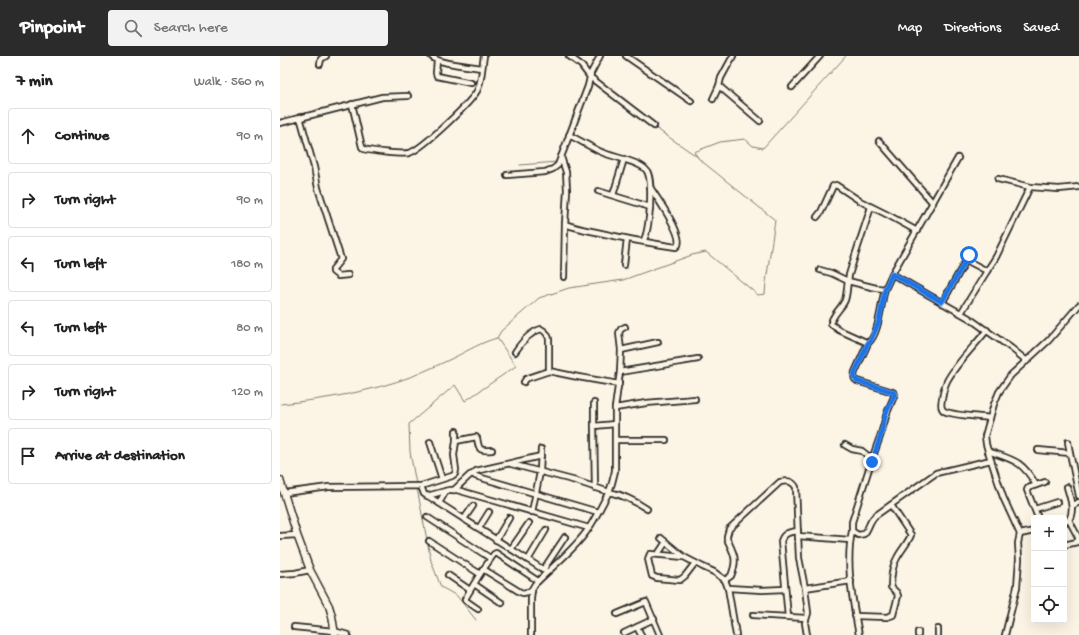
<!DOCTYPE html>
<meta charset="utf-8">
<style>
:root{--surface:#fff;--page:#f2f2f2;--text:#222;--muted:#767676;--line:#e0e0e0;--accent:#2b2b2b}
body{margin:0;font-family:"Gochi Hand",sans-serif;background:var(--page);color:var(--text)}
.controls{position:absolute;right:12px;bottom:12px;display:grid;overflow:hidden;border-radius:4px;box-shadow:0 4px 16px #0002}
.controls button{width:36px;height:36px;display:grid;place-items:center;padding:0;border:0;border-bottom:1px solid var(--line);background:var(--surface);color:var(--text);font:20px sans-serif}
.stop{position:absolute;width:12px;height:12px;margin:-9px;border:3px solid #1a73e8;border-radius:50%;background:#fff}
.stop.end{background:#1a73e8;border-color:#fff;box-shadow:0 1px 4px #0008}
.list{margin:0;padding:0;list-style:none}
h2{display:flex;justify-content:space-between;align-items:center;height:52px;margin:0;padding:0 16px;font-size:17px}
h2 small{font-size:13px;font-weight:400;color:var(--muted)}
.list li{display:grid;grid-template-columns:26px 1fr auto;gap:12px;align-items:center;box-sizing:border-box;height:56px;margin:0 8px 8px;padding:0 8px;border:1px solid var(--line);border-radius:4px}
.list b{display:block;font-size:15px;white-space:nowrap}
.list em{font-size:13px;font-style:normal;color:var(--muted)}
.icon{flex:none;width:22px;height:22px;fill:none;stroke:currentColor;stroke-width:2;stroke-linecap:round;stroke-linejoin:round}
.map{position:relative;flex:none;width:799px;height:579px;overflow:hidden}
header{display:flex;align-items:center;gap:24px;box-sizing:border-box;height:56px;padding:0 20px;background:var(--accent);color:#fff}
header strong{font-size:19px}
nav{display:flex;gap:22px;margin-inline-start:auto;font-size:14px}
.search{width:280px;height:36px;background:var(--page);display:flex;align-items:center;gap:10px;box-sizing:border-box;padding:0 14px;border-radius:4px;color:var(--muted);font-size:15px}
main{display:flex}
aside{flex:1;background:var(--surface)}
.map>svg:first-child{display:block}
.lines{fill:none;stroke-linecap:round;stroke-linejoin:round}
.stream{stroke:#7d7b74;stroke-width:1}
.minor-casing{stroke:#2b2b2b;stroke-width:8}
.tertiary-casing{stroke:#2b2b2b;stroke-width:9}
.minor{stroke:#fcf5e5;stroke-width:4.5}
.tertiary{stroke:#fcf5e5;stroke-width:6}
.route{stroke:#1a73e8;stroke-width:5}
</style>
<header>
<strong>Pinpoint</strong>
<div class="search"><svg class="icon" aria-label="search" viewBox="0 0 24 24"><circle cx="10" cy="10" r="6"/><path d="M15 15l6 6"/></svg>Search here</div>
<nav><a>Map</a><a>Directions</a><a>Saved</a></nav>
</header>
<main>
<aside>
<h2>7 min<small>Walk · 560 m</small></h2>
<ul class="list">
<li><svg class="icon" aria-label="ahead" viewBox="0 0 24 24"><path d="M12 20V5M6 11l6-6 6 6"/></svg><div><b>Continue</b></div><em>90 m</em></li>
<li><svg class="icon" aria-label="right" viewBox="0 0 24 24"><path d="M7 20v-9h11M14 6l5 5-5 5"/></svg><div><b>Turn right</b></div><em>90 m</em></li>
<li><svg class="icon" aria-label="left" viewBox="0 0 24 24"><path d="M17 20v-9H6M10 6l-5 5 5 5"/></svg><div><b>Turn left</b></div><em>180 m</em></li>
<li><svg class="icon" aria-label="left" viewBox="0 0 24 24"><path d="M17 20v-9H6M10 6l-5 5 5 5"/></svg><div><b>Turn left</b></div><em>80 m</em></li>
<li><svg class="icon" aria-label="right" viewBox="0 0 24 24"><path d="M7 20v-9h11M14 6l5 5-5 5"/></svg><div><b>Turn right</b></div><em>120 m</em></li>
<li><svg class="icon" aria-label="arrive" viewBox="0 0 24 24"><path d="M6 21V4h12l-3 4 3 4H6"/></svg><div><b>Arrive at destination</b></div></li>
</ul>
</aside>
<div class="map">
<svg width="799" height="579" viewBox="0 0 799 579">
<rect width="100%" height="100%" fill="#fcf5e5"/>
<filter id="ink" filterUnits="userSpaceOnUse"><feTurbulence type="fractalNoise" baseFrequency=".025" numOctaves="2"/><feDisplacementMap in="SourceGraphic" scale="8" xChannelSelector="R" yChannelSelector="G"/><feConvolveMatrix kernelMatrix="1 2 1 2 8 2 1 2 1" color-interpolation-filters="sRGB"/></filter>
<g filter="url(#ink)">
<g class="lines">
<g class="stream">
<path d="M312 27 341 47"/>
<path d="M300 46 306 28"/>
<path d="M374 71 418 101"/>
<path d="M240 109 277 106"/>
<path d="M1 348C46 343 90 336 133 320 147 314 161 308 175 301 189 294 202 286 217 282L221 275 259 242 289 232 343 224 412 199 426 196 478 239 485 238 486 226 495 164 419 103 414 96 440 86 465 83 473 90 483 92 566 0"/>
<path d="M136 428 130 396 129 368 175 329 185 345 236 310 217 282"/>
<path d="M137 432 151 505 161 531 177 540 196 564"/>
</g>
<defs>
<g id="minor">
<path d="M151 0C157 8 192 10 202 12"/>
<path d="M289 0 301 9 310 21 374 70"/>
<path d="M346 0 411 45"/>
<path d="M157 4 156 17 157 20 191 27"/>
<path d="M40 8 41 3 46 0"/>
<path d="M439 30 480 65"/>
<path d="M512 31 540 0"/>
<path d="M433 43 439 30 441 22 453 0"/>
<path d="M72 48 82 91 84 93C91 95 121 99 129 97 141 94 193 45 198 33 202 23 202 11 204 0"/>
<path d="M20 61 34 111 38 132 61 203 53 213V216L58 220 68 219"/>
<path d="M0 67 102 41 128 40"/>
<path d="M289 79C299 84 309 90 319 95 330 101 361 105 367 115 372 124 370 142 370 152 369 161 368 179 363 185"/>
<path d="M599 85 653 147"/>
<path d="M281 101 286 116 287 134 285 168C295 172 306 174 316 176 342 182 368 187 396 191L398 189C403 178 377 142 370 131"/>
<path d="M678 102 612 218 689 262 731 292 747 305"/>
<path d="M227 119 265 116 273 113 278 109 308 30 311 17 320 0"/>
<path d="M718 123 750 131 779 133 799 131"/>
<path d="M318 135 370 151"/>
<path d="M333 139 344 103"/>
<path d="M537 161 541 156 553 130 556 129 580 145 608 159 637 175"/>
<path d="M686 204 707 215 716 201 750 131"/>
<path d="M344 209 347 183"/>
<path d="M540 214 551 217 568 225 569 219 573 206 591 151"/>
<path d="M284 221 285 168"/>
<path d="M605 233C601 247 599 279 588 287L559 274 551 268C551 260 562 252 565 244 567 238 567 231 568 225L596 232 605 233 612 218"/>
<path d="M662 247 689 199"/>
<path d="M681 257 707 215"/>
<path d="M345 271 341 273 339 277 341 294 340 316 335 352V415L332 427 329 436C343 439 355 445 367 453"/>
<path d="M707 274C694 291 677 306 667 325 664 331 663 337 662 343 661 347 660 352 664 355 674 360 698 360 710 362"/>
<path d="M588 287 575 316C574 319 573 323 577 325L613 336 615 338 607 357 601 378 592 403"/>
<path d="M341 294 378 286"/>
<path d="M235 296C241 287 250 276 261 273 265 275 268 279 269 283V315L298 321 339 328"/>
<path d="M340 316 418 303"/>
<path d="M244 326 246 323 248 322 269 315"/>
<path d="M314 347V370"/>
<path d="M335 352 366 347 415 343"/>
<path d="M335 384H386"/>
<path d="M176 385 196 381 197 382C199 394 199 395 212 394"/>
<path d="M150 386 162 423"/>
<path d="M788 386 790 397"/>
<path d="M565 389 572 393 582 395 592 403 572 466V475"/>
<path d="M758 394 790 397 799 440"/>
<path d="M708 395C733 404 742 404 756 429"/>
<path d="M261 400 196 415 193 418 195 420 318 456"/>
<path d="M231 408 296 425 329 436C322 448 317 460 309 472 296 492 272 511 255 528L252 533 251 542V579"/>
<path d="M141 430 172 420 175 418 176 414 174 399 176 385V375"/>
<path d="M315 432 314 370 335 368"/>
<path d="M174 434 190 419 193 418"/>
<path d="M4 437 49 431 141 430 144 438 147 440 169 434H177L309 472"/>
<path d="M148 440 267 516"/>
<path d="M159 447 166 435"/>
<path d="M792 450 799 446"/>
<path d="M755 453 777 446"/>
<path d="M252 456 260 416 261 393"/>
<path d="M147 461 210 502"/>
<path d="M758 462 747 434 748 432 765 426"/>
<path d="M184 463 193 450"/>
<path d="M784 466 789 464C795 454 790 442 787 431"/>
<path d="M199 472 209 456"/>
<path d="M740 478 754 475"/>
<path d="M0 480 17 479"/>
<path d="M518 480 519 502 525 532 571 525"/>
<path d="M381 482 404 501 423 511 434 516 445 524 448 532 456 579"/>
<path d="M216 484 229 462"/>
<path d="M149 485 200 518"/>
<path d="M784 489 797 486 798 484V481L789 464"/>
<path d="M231 493 249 467"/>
<path d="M378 498 386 486"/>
<path d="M404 501 370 498 368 503 372 520 377 522 400 524 405 520 415 507"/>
<path d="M248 504 266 474"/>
<path d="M203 513 240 536 243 537 252 535"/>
<path d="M263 514 285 481"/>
<path d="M0 518 15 517 30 514"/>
<path d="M168 519 190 534"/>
<path d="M445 524 451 520C458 503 454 498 447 483V480L449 473 500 426C507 425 512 424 516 431L518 480 570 484"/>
<path d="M194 528 222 547"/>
<path d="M448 532 482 534 505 533"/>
<path d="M525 532 528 557 525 567 527 579"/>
<path d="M198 553 185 544V543L200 518 214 498 216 497 258 525"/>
<path d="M337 558 366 546 380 579"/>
<path d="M473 559 526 562"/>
<path d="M575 560 607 561 613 559 618 540 617 537 611 531C611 521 612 510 617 502 621 494 628 487 631 479L611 449"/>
<path d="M508 561 501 485C504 476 511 476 518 475"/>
<path d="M14 571 54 575 68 579"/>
<path d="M357 571 361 579"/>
<path d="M658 573V579"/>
<path d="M638 576V579"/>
<path d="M344 577 374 563"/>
<path d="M579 579C573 546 565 509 572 475L578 479 584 478C589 473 589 465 595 460L656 417 711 404"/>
<path d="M725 579 737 531 739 503 738 487 740 478 723 441 708 395 706 388 705 380 714 348 719 336 731 319 769 284 799 249"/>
</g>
<path id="tertiary" d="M0 424 17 479 30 514 49 550 52 560 55 579"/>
</defs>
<use href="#minor" class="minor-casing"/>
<use href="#tertiary" class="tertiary-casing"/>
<use href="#minor" class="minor"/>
<use href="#tertiary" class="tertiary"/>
</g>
</g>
<g class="lines" filter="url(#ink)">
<path class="route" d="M592 406 601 378 606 357 615 338 613 336 577 325 574 321 575 316 588 287 590 286 595 275 599 265 605 233 612 218 662 246 689 199"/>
</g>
</svg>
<div class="controls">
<button>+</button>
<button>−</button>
<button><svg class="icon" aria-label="locate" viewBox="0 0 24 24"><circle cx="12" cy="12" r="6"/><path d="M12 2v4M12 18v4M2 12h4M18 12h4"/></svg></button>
</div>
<div class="stop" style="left:689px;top:199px"></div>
<div class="stop end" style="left:592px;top:406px"></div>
</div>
</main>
